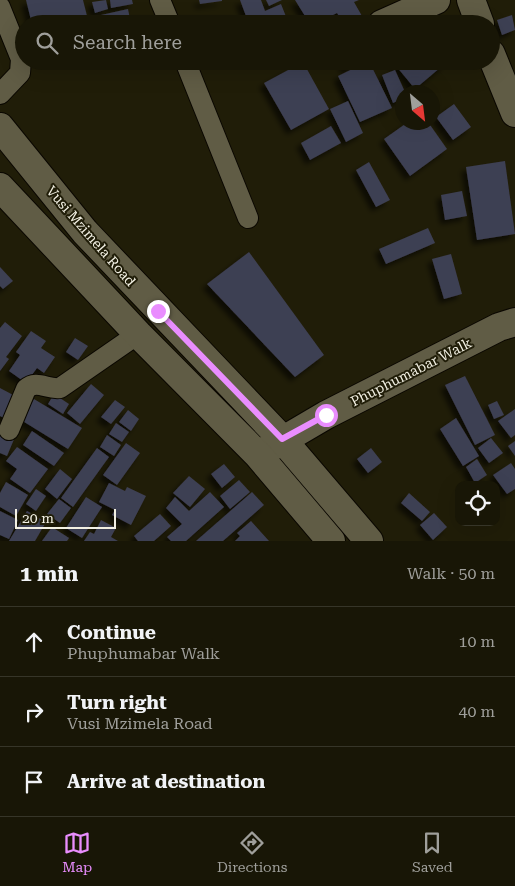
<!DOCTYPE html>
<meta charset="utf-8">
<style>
:root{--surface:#181606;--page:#252314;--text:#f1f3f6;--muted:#9f9f9b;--line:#363528;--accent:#e98dfe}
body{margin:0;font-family:"Roboto Serif",serif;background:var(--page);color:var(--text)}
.controls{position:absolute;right:15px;bottom:15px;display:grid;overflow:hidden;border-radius:10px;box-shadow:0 5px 20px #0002}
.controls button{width:45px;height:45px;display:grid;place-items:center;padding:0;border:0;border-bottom:1px solid var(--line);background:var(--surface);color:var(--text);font:25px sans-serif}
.compass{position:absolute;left:395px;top:85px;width:45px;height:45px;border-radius:50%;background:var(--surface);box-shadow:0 5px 20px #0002;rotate:152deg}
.scale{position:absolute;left:15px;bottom:12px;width:101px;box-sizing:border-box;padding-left:5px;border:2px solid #f2f0e3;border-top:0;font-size:14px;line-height:18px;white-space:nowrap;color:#f2f0e3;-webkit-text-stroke:4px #201d08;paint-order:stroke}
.stop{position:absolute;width:15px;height:15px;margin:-11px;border:4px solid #e98dfe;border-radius:50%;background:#fff}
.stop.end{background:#e98dfe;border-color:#fff;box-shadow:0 1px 5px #0008}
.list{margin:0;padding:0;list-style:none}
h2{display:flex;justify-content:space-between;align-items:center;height:65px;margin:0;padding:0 20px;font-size:21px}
h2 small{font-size:16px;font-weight:400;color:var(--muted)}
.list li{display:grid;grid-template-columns:32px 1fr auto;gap:15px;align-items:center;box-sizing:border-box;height:70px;padding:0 20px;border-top:1px solid var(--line)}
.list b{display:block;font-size:19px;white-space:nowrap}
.list p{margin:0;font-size:16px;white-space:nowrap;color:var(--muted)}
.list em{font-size:16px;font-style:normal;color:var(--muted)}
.icon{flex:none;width:28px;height:28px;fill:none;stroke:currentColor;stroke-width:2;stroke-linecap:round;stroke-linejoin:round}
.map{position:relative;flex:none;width:515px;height:541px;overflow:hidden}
.search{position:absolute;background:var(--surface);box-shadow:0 5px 20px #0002;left:15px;right:15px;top:15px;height:55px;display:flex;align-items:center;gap:12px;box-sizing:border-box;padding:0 18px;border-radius:28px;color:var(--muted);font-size:19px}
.sheet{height:275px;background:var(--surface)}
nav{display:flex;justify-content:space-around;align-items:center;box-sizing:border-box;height:70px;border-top:1px solid var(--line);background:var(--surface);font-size:14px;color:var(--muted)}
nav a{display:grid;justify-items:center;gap:2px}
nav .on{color:var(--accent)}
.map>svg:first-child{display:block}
.building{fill:#3e3f53;filter:url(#shadow)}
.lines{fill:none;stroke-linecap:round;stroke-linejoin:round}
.lane-casing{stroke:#0a0700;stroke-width:22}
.street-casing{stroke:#0a0700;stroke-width:30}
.secondary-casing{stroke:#0a0700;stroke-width:30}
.lane{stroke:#605c45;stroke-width:20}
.street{stroke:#605c45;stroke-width:28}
.secondary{stroke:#605c45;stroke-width:28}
.route{stroke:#e98dfe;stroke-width:6}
.labels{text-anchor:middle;stroke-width:4;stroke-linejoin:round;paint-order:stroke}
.street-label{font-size:14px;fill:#f2f0e3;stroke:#201d08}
</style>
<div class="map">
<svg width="515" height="541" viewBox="0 0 515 541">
<defs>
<filter id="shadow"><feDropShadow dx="-4.5" dy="4.5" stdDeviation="2.5" flood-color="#0009"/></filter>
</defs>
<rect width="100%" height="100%" fill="#201d08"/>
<g class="building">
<path d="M26 0H83L89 24H32Z"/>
<path d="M106 0 108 9 95 13 92 2Z"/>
<path d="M110 0H132L133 4 111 8Z"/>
<path d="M199 0H222V1L200 4Z"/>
<path d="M240 0H261L265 11 281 4 289 24H249Z"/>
<path d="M266 0H282L269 6Z"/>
<path d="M295 0H359L354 2 362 16 350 24H344L337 13 327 18 331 24H310Z"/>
<path d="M128 9 131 24H94L92 17Z"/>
<path d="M512 15 515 30 502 35 497 20Z"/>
<path d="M342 61H361L346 69Z"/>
<path d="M369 61 392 108 360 122 338 76Z"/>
<path d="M392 61H446L447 62 415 89Z"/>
<path d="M303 62 329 109 291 130 264 83Z"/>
<path d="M395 70 405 92H402V99L393 103 382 75Z"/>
<path d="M348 101 363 133 346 142 330 109Z"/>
<path d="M454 104 471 127 453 140 436 117Z"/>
<path d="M408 122H428L447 149 410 176 384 139Z"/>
<path d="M331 126 341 143 310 160 301 143Z"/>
<path d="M505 161 515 234 477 240 466 167Z"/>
<path d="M369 162 390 200 376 207 356 170Z"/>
<path d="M462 191 467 216 445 220 441 195Z"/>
<path d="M428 228 435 243 386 264 379 249Z"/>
<path d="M249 252 324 355 295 377 207 284Z"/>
<path d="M451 254 462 294 444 299 432 259Z"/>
<path d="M0 267 13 281 3 289 0 286Z"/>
<path d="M5 322 22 336 6 357 9 359 0 371V328Z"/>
<path d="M31 331 46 341 41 348 55 357 44 373 37 368 26 383 9 371 20 355 16 352Z"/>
<path d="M75 338 88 346 78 360 66 352Z"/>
<path d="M465 376 495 435 475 445 445 385Z"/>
<path d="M91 384 104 395 80 424 67 413Z"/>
<path d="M0 388 17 397 6 419 0 416Z"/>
<path d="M54 394 69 404 63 414 48 404Z"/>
<path d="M34 399 82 428 68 449 21 420Z"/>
<path d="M115 400 125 407 111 424 101 417Z"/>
<path d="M497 401 504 415 494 419 488 405Z"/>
<path d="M515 409V435L511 438 498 421Z"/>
<path d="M128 410 139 419 131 431 119 422Z"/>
<path d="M456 418 479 456 463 466 440 429Z"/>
<path d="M116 423 129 432 122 442 109 434Z"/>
<path d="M32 431 64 453 54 466 23 445Z"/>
<path d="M0 432 15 437 7 456 0 453Z"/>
<path d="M107 435 121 445 114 456 100 447Z"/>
<path d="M491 438 503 453 489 463 478 448Z"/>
<path d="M515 441V456L508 446Z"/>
<path d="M126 443 140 453 117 485 103 475Z"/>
<path d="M17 447 48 469 30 493 10 479 17 469 6 461Z"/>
<path d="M97 448 109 457 73 507 61 498Z"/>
<path d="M371 448 382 462 368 473 357 459Z"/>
<path d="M477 459 487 475 475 483 466 467Z"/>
<path d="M511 463 515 469V489L507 494 493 475Z"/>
<path d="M224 464 235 477 222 488 211 474Z"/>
<path d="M60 469 72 479 57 499 45 489Z"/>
<path d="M189 476 205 489 190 507 173 493Z"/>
<path d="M239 480 250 492 230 509 220 496Z"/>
<path d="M6 482 28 495 16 516 0 507V493Z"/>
<path d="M109 483 125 491 127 487 146 496 131 525 112 515 115 510 99 502Z"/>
<path d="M36 489 46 496 36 511 26 504Z"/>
<path d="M210 492 224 507 186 541H171L167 537 182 524 166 508 175 497 189 511Z"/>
<path d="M252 492 264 505 223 541H196Z"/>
<path d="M409 493 430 512 422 521 401 503Z"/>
<path d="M86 497 102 507 82 538 66 528Z"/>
<path d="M59 499 71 508 60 523 47 514Z"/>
<path d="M0 511 18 520 9 539 0 535Z"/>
<path d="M27 511 46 522 35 541H9Z"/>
<path d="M434 513 447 527 433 540 420 525Z"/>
<path d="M160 514 171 526 154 541H138L134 536Z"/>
<path d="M101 520 116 528 111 537 118 541H84L90 532 94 534Z"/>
<path d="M251 521 269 541H235L240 536 237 533Z"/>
<path d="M52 527 69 538 67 541H42Z"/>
</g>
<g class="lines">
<defs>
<g id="lane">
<path d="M160 0 170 24"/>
<path d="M0 7 21 59 20 73 0 94"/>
<path d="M185 61 248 218"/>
<path d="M9 430 26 389C37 379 47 390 60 388L138 334"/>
</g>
<g id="street">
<path d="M471 0 480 24"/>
<path d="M382 24 436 0"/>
<path d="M491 54 515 113"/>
<path d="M263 452 326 415 499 327 515 322"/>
</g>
<g id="secondary">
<path d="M0 127 85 232 282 439 369 541"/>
<path d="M0 187 138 334 258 455 331 541"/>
</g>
</defs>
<use href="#lane" class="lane-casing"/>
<use href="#street" class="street-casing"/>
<use href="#secondary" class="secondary-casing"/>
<use href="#lane" class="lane"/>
<use href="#street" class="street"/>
<use href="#secondary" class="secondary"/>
</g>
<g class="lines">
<path class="route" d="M158 311 282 439 326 415"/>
</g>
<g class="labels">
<g class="street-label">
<text transform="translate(91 236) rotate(49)" y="5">Vusi Mzimela Road</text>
<text transform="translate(411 372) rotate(-27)" y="5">Phuphumabar Walk</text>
</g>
</g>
</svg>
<div class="controls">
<button><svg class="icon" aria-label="locate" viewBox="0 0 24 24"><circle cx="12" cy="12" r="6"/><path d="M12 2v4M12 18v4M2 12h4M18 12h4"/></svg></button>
</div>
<svg class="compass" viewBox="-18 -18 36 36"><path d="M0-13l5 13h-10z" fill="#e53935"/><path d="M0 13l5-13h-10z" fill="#9f9f9b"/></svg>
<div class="scale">20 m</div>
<div class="stop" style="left:326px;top:415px"></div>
<div class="stop end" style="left:158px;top:311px"></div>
<div class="search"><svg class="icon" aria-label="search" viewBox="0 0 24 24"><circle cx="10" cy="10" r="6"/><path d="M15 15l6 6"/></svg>Search here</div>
</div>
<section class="sheet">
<h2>1 min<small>Walk · 50 m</small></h2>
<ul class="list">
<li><svg class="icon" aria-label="ahead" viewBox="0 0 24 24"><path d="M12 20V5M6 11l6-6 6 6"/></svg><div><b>Continue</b><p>Phuphumabar Walk</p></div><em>10 m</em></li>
<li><svg class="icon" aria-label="right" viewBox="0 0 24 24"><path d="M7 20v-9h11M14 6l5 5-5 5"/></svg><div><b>Turn right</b><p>Vusi Mzimela Road</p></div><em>40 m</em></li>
<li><svg class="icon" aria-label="arrive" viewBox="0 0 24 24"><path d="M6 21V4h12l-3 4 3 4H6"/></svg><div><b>Arrive at destination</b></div></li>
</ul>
</section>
<nav>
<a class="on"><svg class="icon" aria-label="map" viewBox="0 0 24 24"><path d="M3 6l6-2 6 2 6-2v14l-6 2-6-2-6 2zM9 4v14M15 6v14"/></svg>Map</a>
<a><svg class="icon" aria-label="directions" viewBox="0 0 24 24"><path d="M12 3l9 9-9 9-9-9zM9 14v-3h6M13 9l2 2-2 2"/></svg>Directions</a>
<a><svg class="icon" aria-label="saved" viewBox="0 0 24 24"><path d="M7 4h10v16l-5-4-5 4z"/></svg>Saved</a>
</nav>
